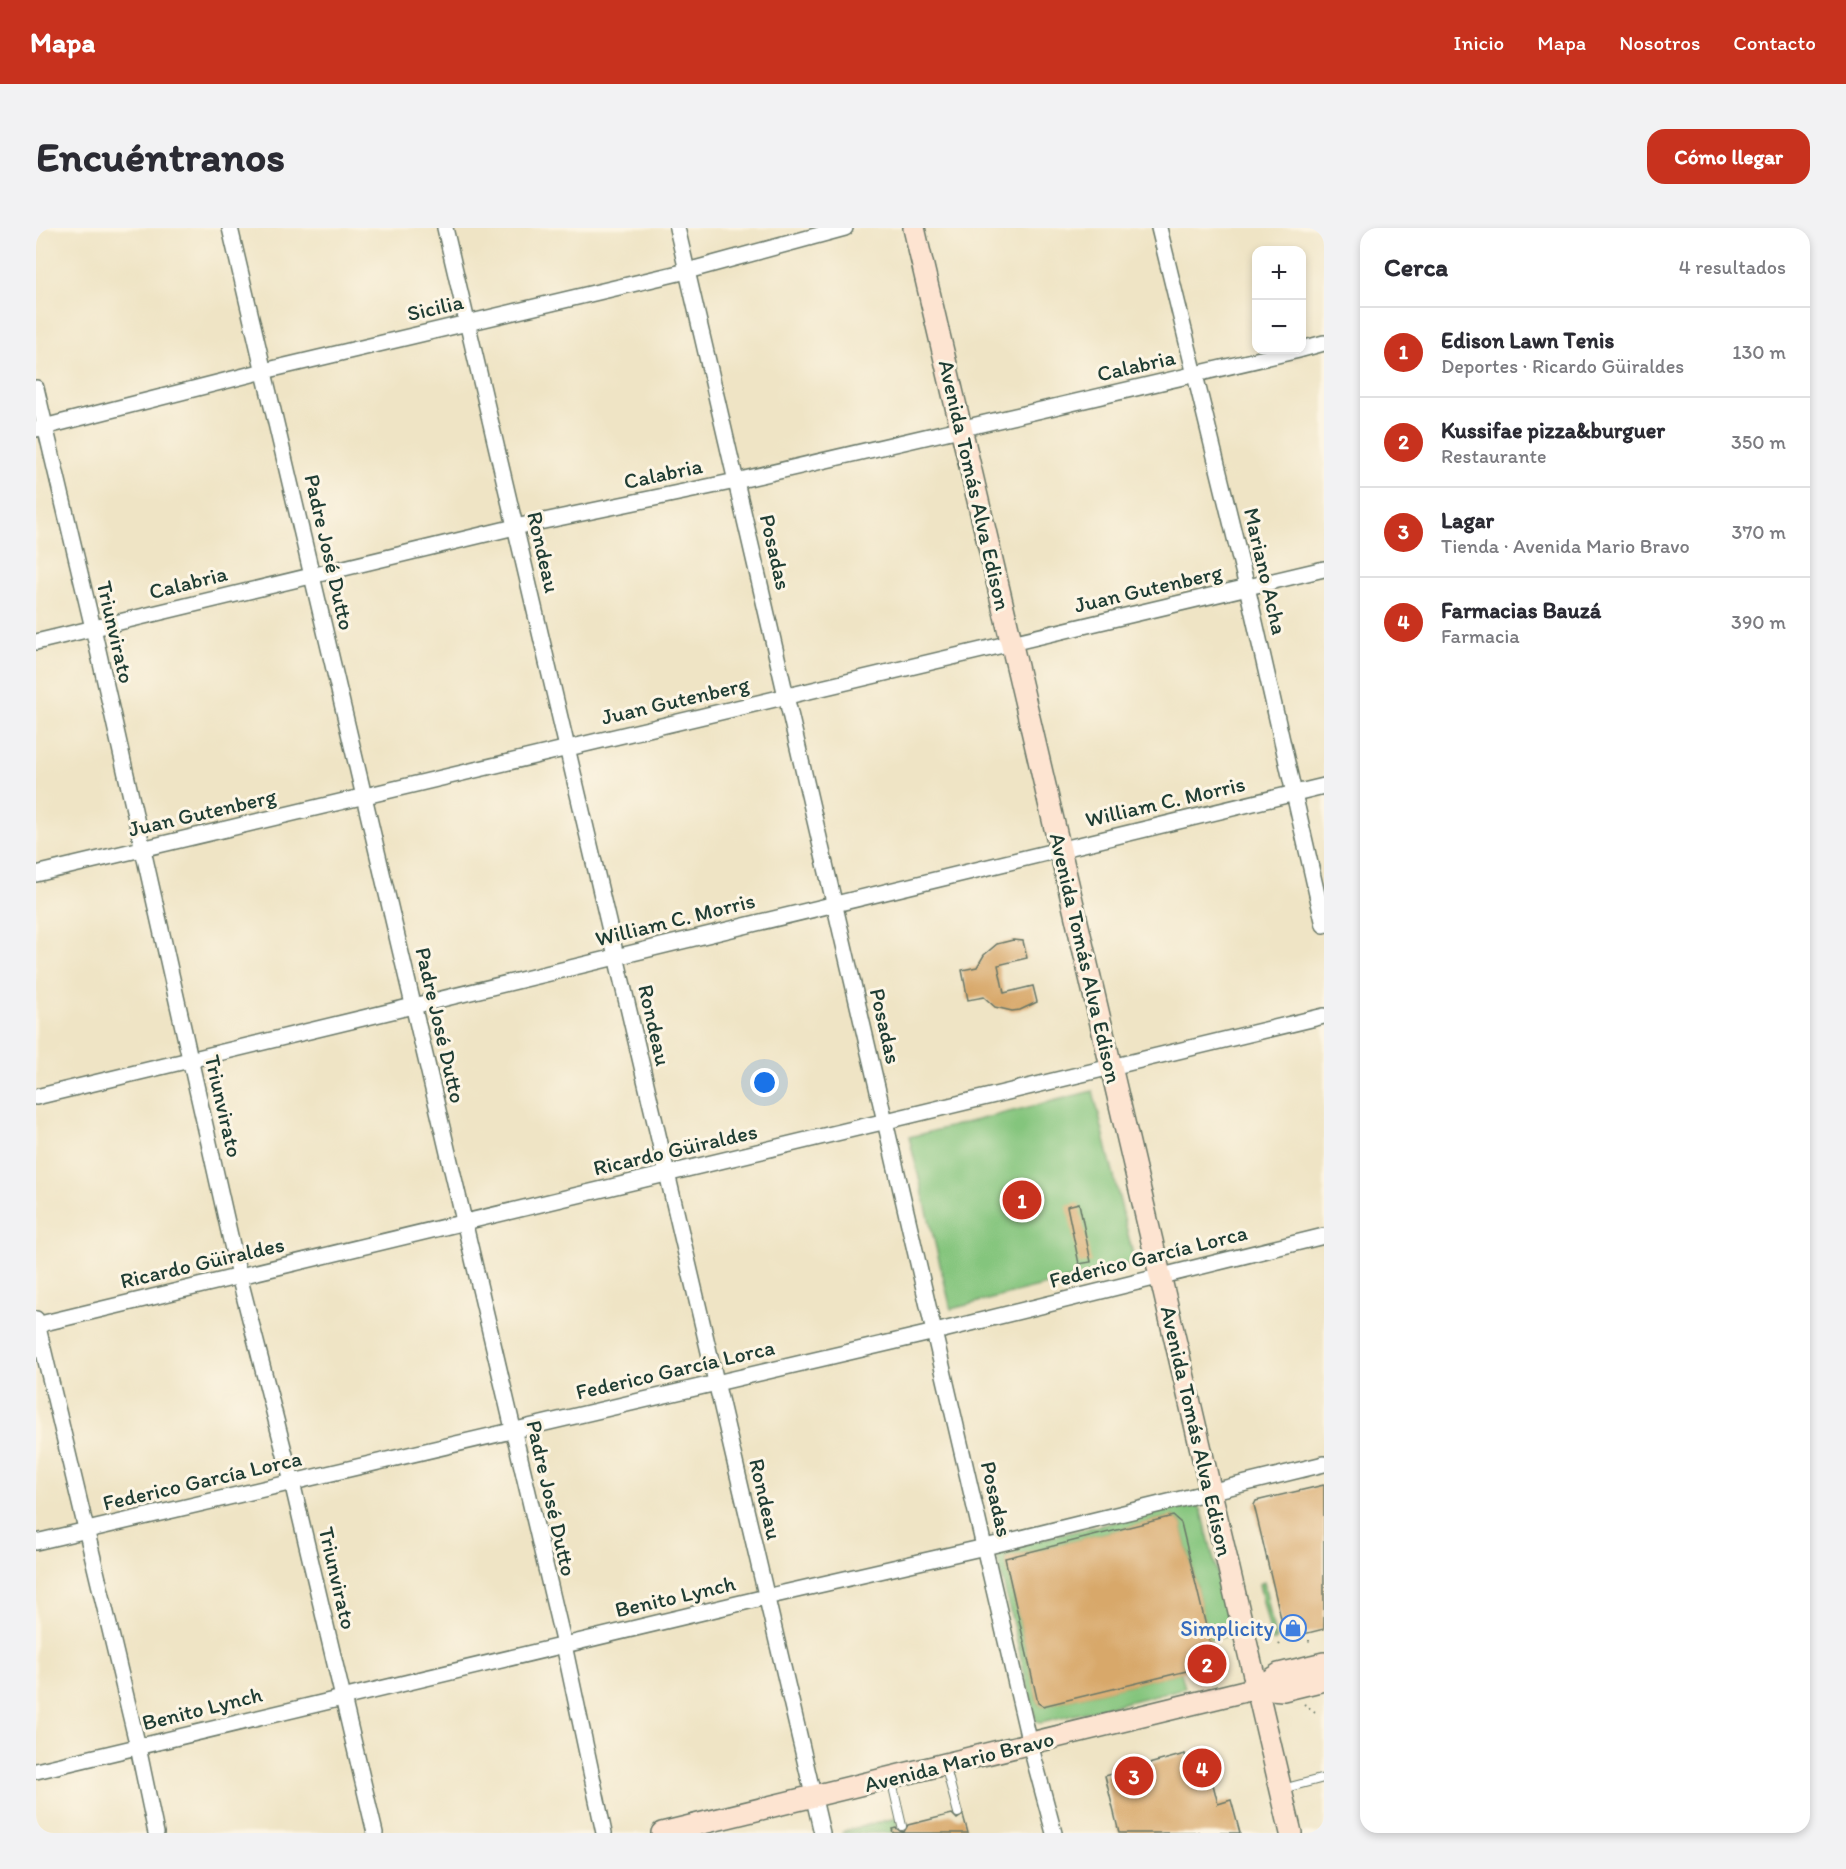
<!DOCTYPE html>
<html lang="es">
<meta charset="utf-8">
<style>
:root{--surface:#fff;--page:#f2f2f3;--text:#2b2b33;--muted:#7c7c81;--line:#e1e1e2;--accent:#c8321e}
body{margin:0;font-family:Itim,sans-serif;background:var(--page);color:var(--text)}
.controls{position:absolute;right:18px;top:18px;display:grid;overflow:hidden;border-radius:12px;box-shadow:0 3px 9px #0003}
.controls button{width:54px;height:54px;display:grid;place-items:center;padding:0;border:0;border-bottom:2px solid var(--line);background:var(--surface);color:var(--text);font:30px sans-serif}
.you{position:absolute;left:729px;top:855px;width:21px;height:21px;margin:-15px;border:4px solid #fff;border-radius:50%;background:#1a73e8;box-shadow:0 0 0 9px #1a73e833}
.badge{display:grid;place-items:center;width:39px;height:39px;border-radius:50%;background:var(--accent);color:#fff;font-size:20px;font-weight:700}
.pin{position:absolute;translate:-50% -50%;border:3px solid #fff;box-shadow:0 2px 6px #0006}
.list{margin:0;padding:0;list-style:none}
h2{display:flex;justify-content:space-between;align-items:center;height:78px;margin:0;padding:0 24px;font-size:26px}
h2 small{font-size:20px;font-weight:400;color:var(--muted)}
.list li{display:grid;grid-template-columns:39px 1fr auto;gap:18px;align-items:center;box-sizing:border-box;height:90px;padding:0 24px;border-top:2px solid var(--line)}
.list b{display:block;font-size:22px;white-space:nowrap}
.list p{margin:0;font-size:20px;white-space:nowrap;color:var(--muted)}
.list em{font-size:20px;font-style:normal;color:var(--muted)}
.map{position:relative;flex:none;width:1288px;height:1605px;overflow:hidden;border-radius:18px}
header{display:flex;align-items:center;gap:36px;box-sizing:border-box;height:84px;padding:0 30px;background:var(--accent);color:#fff}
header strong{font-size:28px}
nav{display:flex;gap:33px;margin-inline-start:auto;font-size:21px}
.intro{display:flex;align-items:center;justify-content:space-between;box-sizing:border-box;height:144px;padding:0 36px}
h1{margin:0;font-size:42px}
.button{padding:15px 27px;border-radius:18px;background:var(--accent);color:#fff;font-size:21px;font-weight:700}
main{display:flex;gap:36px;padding:0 36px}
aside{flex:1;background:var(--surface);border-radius:18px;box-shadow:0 3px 9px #0003}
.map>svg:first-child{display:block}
.green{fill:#84c57d;stroke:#528158;stroke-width:1.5}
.building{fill:#d8a86b}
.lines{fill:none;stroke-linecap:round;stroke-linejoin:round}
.lane-casing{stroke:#687767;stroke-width:10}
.street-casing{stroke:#687767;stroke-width:18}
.secondary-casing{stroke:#687767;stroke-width:24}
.path{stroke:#687767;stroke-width:2;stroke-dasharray:1.5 4.5;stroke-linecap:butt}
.lane{stroke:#fff;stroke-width:8}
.street{stroke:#fff;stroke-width:15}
.secondary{stroke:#fde4d1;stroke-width:21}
.labels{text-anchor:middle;stroke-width:6;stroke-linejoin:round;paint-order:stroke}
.street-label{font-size:22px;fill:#1f3d34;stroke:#fcf5e5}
.shop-label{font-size:22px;fill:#366cbe;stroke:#fcf5e5;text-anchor:end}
</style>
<header>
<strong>Mapa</strong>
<nav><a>Inicio</a><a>Mapa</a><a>Nosotros</a><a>Contacto</a></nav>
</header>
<div class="intro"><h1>Encuéntranos</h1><a class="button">Cómo llegar</a></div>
<main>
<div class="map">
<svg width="1288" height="1605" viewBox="0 0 1288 1605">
<rect width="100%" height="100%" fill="#fcf5e5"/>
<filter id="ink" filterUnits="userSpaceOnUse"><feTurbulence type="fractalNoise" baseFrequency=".0167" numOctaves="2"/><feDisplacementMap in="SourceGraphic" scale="12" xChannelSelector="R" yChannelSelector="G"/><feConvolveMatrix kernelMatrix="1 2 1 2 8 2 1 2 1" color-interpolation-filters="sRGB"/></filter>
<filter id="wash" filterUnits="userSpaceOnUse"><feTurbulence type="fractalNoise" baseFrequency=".008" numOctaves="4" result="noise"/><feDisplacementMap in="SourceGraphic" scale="24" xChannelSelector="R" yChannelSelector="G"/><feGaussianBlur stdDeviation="1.35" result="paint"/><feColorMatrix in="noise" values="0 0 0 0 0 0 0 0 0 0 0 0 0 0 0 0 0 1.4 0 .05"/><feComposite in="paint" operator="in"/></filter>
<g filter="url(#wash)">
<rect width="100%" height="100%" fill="#efe4c5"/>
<g class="green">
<path d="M1057 863 1099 1035 915 1081 873 909Z"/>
<path d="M1160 1275 1166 1283 1196 1407 1173 1412 1145 1295 1137 1288 969 1330 1002 1475 1006 1478 1145 1444 1149 1460 1005 1495 1000 1494 961 1328 964 1321Z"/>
<path d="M1228 1354 1239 1409 1241 1410 1238 1413H1236L1223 1356Z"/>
<path d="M860 1590 864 1605H806L808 1603Z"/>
</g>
<g id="blocks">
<g class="building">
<path d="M977 712 987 713 991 730 962 737 968 765 997 758 1001 774 984 782 976 783 959 779 948 769 932 772 926 742 941 739 948 727 961 716Z"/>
<path d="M1043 975 1055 1034 1043 1036 1031 978Z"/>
<path d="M1288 1257V1401L1256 1409 1248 1403 1218 1277 1220 1273Z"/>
<path d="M1137 1288 1145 1295 1178 1431 1171 1438 1007 1478 1002 1475 969 1330Z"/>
<path d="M1149 1526 1152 1539 1171 1533 1182 1576 1195 1572 1204 1605H1083L1069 1548Z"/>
<path d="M916 1586 921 1591 927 1587 932 1605H857L856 1601 860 1600 864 1603 868 1604 872 1597Z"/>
</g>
</g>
</g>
<g filter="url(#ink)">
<use href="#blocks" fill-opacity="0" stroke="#687767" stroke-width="1.5"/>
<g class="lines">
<defs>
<g id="lane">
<path d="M909 1537 922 1585"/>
<path d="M855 1550 866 1598"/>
<path d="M1246 1561 1288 1550"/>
</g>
<g id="street">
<path d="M194 0 528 1417 568 1605"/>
<path d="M409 0 786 1605"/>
<path d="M641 0 994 1516 1018 1605"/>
<path d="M1123 0 1211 359 1288 697"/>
<path d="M1266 121 1288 115"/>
<path d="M0 160 57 400 203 1048 256 1254 339 1605"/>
<path d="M0 201 228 143 651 43 809 0"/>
<path d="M0 414 479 299 700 253 1263 122"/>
<path d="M0 646 1288 341"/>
<path d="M0 869 1288 558"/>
<path d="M0 1091 102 1519 120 1605"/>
<path d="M0 1097 1288 788"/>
<path d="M0 1314 899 1104 1288 1008"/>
<path d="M0 1543 730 1369 949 1319 1288 1236"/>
</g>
<g id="secondary">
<path d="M878 0 1255 1605"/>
<path d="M1221 1460 1243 1446 1288 1435"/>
<path d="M626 1605 1221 1460 1247 1462 1288 1452"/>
</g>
</defs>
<use href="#lane" class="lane-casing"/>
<use href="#street" class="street-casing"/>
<use href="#secondary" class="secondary-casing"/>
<g class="path">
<path d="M1273 1412V1414"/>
<path d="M1243 1417 1246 1413"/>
<path d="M1268 1476 1282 1486"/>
</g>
<use href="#lane" class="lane"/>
<use href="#street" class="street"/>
<use href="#secondary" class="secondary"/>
</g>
</g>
<defs>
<symbol id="shop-ring" viewBox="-11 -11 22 22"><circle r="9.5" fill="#fcf5e5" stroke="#3f7fe0" stroke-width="1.5"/><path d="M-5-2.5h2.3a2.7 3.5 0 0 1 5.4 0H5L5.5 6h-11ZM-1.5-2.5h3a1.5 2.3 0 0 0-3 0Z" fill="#3f7fe0"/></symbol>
</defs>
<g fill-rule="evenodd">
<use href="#shop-ring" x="1242" y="1385" width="30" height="30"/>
</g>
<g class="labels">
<g class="street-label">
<text transform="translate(399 79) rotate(-13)" y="8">Sicilia</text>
<text transform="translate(1100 137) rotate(-13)" y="8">Calabria</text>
<text transform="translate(627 245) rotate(-12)" y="8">Calabria</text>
<text transform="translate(939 257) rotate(77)" y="8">Avenida Tomás Alva Edison</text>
<text transform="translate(294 324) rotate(77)" y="8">Padre José Dutto</text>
<text transform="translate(508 324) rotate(77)" y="8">Rondeau</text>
<text transform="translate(740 324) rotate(77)" y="8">Posadas</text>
<text transform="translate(1230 343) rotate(77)" y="8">Mariano Acha</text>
<text transform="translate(152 354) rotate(-14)" y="8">Calabria</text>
<text transform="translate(1112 360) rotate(-13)" y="8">Juan Gutenberg</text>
<text transform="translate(80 404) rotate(77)" y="8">Triunvirato</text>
<text transform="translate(639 472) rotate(-13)" y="8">Juan Gutenberg</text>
<text transform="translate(1129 573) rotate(-13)" y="8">William C. Morris</text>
<text transform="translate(166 584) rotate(-13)" y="8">Juan Gutenberg</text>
<text transform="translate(639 691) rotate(-14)" y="8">William C. Morris</text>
<text transform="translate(1050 730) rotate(77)" y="8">Avenida Tomás Alva Edison</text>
<text transform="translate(405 797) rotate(77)" y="8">Padre José Dutto</text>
<text transform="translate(619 797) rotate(77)" y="8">Rondeau</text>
<text transform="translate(850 798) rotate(77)" y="8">Posadas</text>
<text transform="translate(188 878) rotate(77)" y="8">Triunvirato</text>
<text transform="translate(639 921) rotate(-13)" y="8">Ricardo Güiraldes</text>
<text transform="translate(1112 1028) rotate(-14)" y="8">Federico García Lorca</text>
<text transform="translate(166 1034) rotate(-13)" y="8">Ricardo Güiraldes</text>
<text transform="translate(639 1141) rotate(-13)" y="8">Federico García Lorca</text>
<text transform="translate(1161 1203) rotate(77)" y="8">Avenida Tomás Alva Edison</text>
<text transform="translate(166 1252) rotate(-13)" y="8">Federico García Lorca</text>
<text transform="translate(516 1270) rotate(77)" y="8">Padre José Dutto</text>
<text transform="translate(730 1271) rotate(77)" y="8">Rondeau</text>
<text transform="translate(961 1271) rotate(77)" y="8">Posadas</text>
<text transform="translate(302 1350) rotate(77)" y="8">Triunvirato</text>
<text transform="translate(639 1368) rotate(-13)" y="8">Benito Lynch</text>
<text transform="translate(166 1480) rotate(-14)" y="8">Benito Lynch</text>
<text transform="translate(923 1533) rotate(-14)" y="8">Avenida Mario Bravo</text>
</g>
<g class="shop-label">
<text x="1238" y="1408">Simplicity</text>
</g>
</g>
</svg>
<div class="controls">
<button>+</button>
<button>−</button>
</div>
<div class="you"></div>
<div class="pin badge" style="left:986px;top:972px">1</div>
<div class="pin badge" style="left:1171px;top:1436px">2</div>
<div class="pin badge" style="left:1098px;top:1548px">3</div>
<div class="pin badge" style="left:1166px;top:1540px">4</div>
</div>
<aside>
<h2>Cerca<small>4 resultados</small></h2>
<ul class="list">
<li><span class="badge">1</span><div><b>Edison Lawn Tenis</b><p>Deportes · Ricardo Güiraldes</p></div><em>130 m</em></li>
<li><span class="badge">2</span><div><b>Kussifae pizza&amp;burguer</b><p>Restaurante</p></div><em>350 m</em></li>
<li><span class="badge">3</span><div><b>Lagar</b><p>Tienda · Avenida Mario Bravo</p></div><em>370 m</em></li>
<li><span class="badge">4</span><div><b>Farmacias Bauzá</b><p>Farmacia</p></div><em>390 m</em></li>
</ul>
</aside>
</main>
